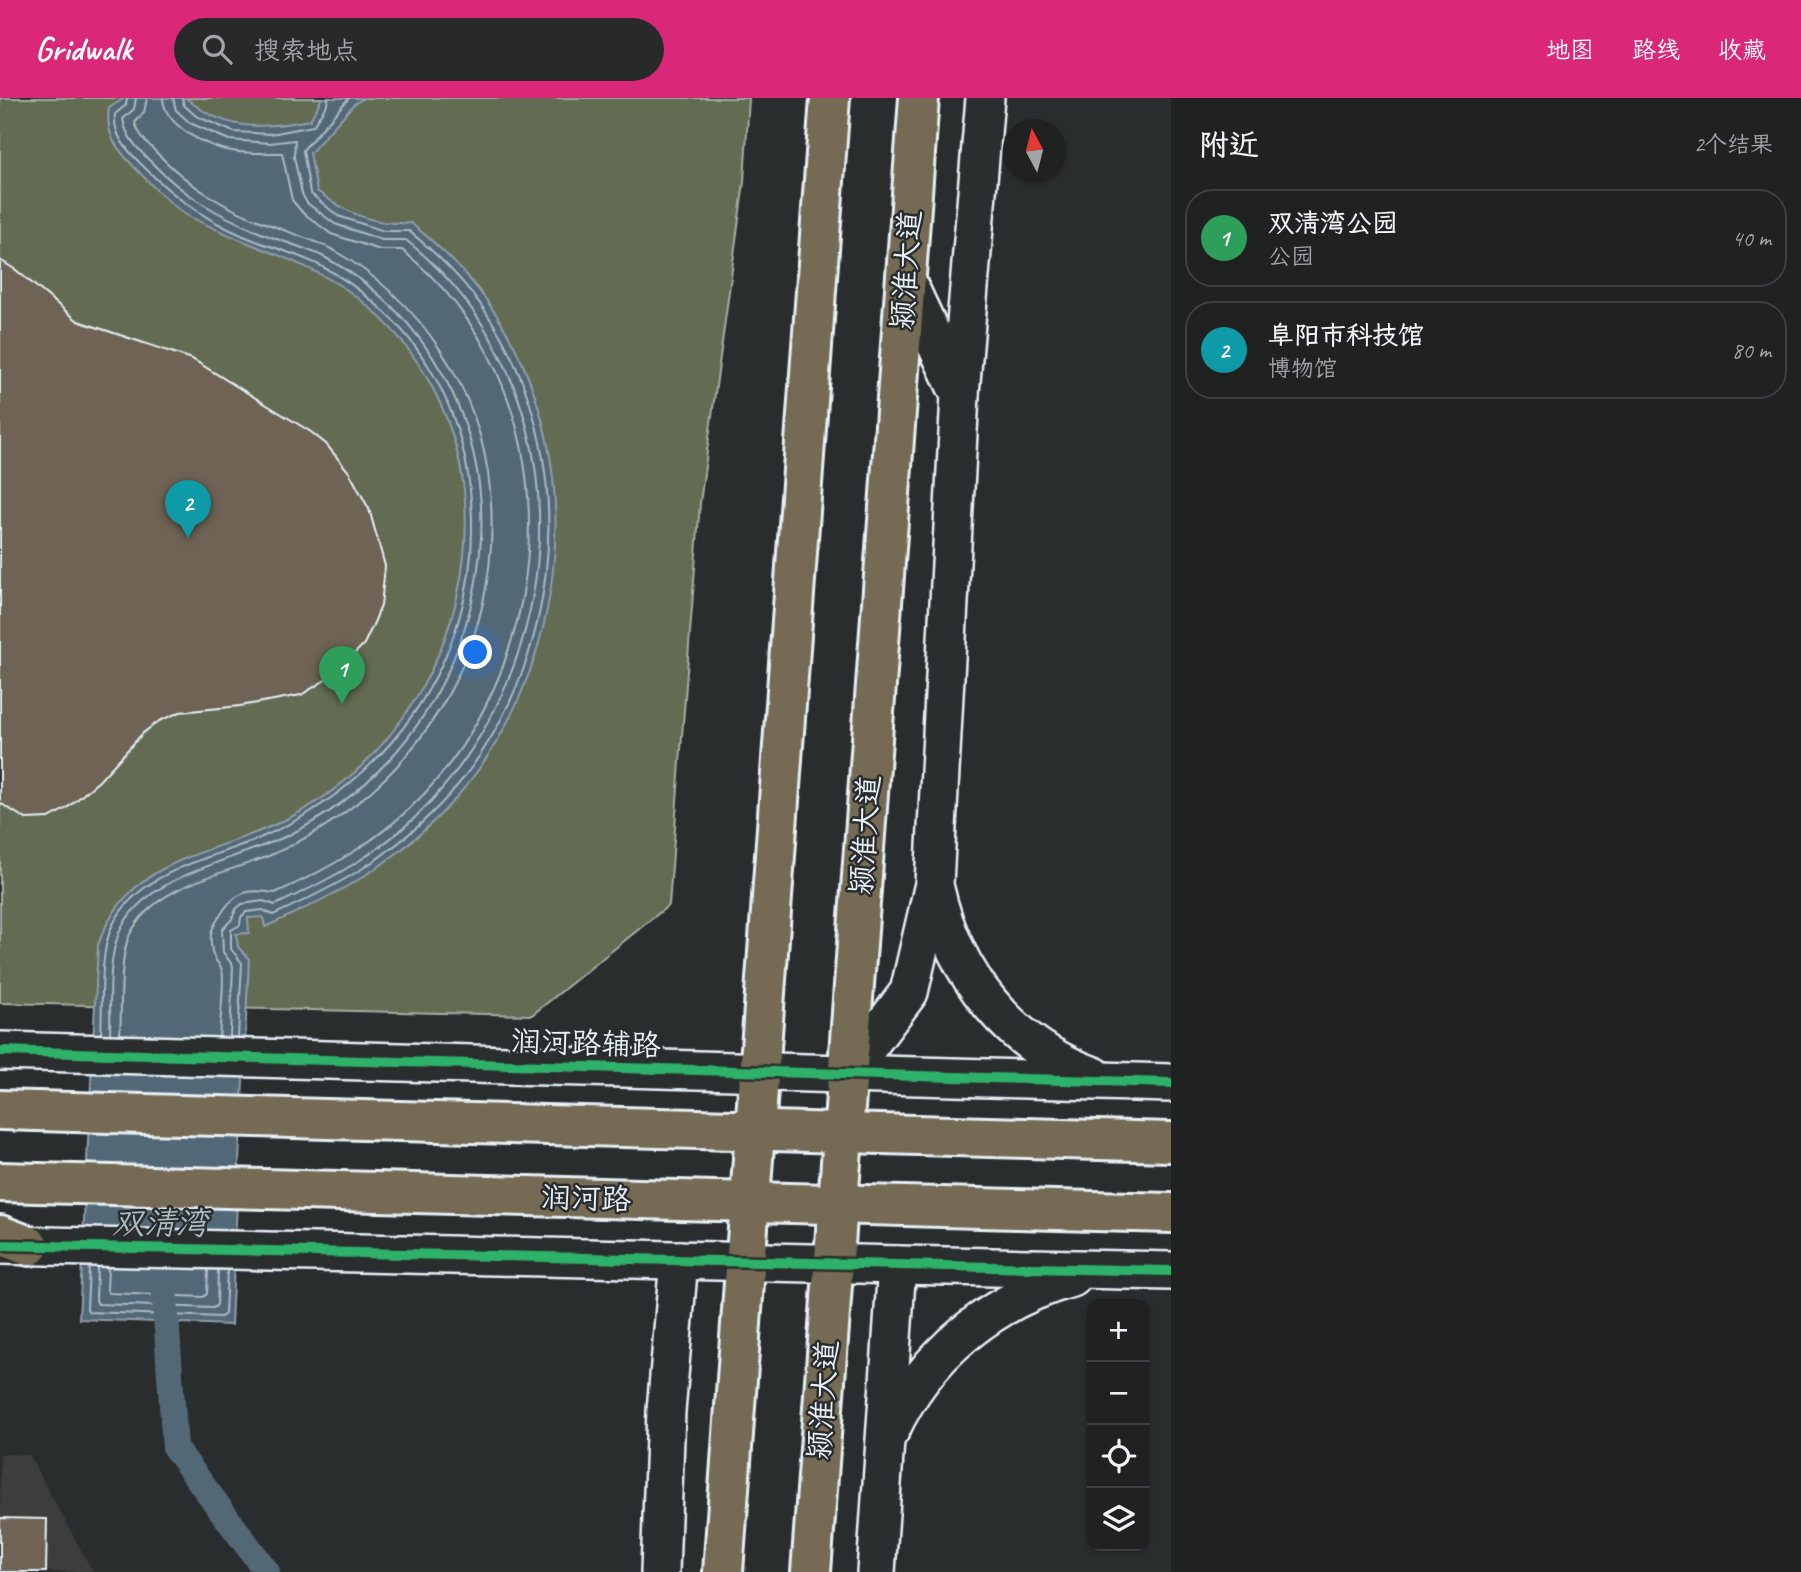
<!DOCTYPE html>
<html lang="zh">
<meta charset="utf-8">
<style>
:root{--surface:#202222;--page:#282a2a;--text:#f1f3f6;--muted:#a2a4a5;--line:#3d3f40;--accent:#db2777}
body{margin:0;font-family:Caveat,"LXGW WenKai TC",sans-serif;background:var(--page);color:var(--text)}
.controls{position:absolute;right:21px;bottom:21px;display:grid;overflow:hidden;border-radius:14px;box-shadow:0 2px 5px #0004}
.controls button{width:63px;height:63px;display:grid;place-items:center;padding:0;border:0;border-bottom:2px solid var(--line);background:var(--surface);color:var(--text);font:35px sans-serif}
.compass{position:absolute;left:1003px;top:21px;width:63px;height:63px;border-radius:50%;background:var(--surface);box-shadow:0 2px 5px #0004;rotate:353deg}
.you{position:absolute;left:476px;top:555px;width:24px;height:24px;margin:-18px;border:5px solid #fff;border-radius:50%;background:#1a73e8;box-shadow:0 0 0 10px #1a73e833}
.badge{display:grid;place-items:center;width:46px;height:46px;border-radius:50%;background:var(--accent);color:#fff;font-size:23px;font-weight:700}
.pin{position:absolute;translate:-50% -58px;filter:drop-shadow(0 2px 4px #0008)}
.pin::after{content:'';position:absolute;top:37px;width:24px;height:21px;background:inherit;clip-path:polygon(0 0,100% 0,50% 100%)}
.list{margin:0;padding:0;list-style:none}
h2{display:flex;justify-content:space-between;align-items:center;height:91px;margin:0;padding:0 28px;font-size:30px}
h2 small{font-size:23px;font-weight:400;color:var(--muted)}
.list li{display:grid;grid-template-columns:46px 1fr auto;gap:21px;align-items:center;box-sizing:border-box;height:98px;margin:0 14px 14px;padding:0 14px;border:2px solid var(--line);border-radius:28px}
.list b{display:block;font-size:26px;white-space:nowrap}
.list p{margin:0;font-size:23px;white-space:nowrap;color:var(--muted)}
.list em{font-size:23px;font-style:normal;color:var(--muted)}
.icon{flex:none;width:38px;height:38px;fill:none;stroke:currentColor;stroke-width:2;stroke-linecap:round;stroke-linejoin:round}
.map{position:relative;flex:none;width:1171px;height:1474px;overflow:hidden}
header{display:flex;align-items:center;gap:42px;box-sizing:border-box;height:98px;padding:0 35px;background:var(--accent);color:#fff}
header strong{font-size:33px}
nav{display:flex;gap:38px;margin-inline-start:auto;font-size:24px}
.search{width:490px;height:63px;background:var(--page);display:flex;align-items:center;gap:18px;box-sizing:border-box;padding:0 24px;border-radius:38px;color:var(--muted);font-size:26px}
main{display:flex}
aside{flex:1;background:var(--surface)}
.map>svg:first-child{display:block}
.built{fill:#3e3d3a}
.green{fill:#646c52;stroke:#a6aea5;stroke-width:2}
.water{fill:#536777;stroke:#8f9eab;stroke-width:2}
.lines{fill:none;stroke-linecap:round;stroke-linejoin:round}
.shore{stroke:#acbac4;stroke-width:2}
.canal{stroke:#536777;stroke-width:26}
.building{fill:#6e6355;stroke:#e8f1f8;stroke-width:2}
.minor-casing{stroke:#e8f1f8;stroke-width:42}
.major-casing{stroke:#e8f1f8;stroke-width:44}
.minor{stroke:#2a2d2e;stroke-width:37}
.major{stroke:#756b52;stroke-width:38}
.cycleway-casing{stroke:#2a2d2e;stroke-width:15}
.cycleway{stroke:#2db169;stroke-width:10}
.labels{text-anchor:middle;stroke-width:5;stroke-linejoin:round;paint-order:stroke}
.street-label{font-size:30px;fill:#e8f1f8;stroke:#2a2d2e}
.water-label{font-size:32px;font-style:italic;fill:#acbac4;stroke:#2a2d2e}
</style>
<header>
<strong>Gridwalk</strong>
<div class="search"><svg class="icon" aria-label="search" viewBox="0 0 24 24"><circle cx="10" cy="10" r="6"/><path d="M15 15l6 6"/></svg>搜索地点</div>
<nav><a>地图</a><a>路线</a><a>收藏</a></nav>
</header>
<main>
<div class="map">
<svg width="1171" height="1474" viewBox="0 0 1171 1474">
<rect width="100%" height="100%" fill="#2a2d2e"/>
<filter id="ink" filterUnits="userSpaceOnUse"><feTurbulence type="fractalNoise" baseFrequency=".0143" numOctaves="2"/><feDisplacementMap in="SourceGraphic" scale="14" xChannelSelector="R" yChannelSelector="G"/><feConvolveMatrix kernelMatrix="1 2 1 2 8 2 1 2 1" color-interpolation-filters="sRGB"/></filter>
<g filter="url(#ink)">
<path class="built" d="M0 1356 29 1357 93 1474H0Z"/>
<path class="green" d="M0 0H749L744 84 700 405 669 807 532 917 0 905Z"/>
<path class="water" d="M125 0H186C225 34 262 31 310 22L322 0H364L354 6 310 55 317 93C348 116 372 127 411 125 444 152 474 181 497 218 594 370 567 588 441 716 386 772 335 797 265 829L263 819 248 820 249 835 236 836 238 849 249 861 231 1227 79 1221 98 847C129 758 209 759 283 723 404 664 478 526 464 392 455 313 413 238 347 192 307 165 261 152 218 132 207 127 195 122 185 116 167 104 152 87 137 72 118 52 105 39 109 10Z"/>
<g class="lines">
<g class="shore">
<path d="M163 0C164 28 208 50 232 53 249 56 266 55 282 55L292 102 302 114 331 136 380 152H402C570 286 565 545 424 696 382 741 331 770 275 795 251 791 237 792 223 813 213 829 208 833 212 853 213 861 220 866 222 872 225 881 220 926 219 939"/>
<path d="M173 0 176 12 190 25 229 42 270 45 295 42 294 59 302 96 307 105 335 126 382 142H406C580 281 578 543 432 702 388 751 334 780 275 807L263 803 242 806 236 811 232 821 222 832 223 854 233 868 230 939"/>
<path d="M182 0 184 7 196 18 234 34 271 36 313 28 327 6 328 0"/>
<path d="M101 936C103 904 99 857 112 828 140 771 210 762 262 739 387 686 475 562 472 424 471 342 440 263 378 208 361 193 341 178 321 168 301 158 282 152 261 145 212 127 176 102 140 65 126 51 113 37 115 16L126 7 127 0"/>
<path d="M110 936C111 904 107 865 119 835 143 776 239 762 291 736 327 718 360 693 387 664 445 602 476 523 481 440 487 326 427 214 326 160 305 149 282 144 261 135 216 116 184 98 150 63 137 50 126 39 123 21L134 11 136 0"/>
<path d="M120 936C122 910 119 858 130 836 156 785 224 777 271 757 416 694 505 550 490 392 481 291 420 201 333 152 312 141 290 135 268 126 224 110 190 89 157 55 148 46 139 38 135 25L144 14 147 0"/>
<path d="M238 939 242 865 231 851V832L240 827 241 819 246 814 263 812 273 817C337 788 386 762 436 711 560 586 586 372 491 222 469 187 441 159 409 133H384L338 118 310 95 303 52 349 0"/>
<path d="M89 1169 87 1211 89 1214 221 1219 225 1216 227 1172"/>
<path d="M97 1169 96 1202 98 1206 213 1210 217 1207 218 1172"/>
<path d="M108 1170 107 1192 109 1195 203 1199 207 1196 208 1172"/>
</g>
<path class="canal" d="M164 1188 175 1350 267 1474"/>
</g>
<g class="building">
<path d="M0 162 16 172 78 223 192 261 311 334 326 346 349 374 369 411 385 468 381 508 373 527 364 546 335 576 301 597 240 608 180 614 159 623 143 635 99 683 67 710 49 720 26 721 0 705Z"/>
<path d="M0 1420 47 1421 46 1474H0Z"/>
</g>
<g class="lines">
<defs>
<g id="minor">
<path d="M960 296 985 0"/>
<path d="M935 791C954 876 1010 949 1094 978"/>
<path d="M0 953 1171 985"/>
<path d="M847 976 909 894 934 786 960 297 906 182"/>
<path d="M0 1147 1171 1173"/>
<path d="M890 1333C925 1257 991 1202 1072 1180"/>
<path d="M660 1474 666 1313 679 1162"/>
<path d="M876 1474 897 1167"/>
</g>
<g id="major">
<path d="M0 1012 1171 1044"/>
<path d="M0 1084 1171 1115"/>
<path d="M0 1137 29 1148"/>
<path d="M723 1474 830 0"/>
<path d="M811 1474 919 0"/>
</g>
</defs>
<use href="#minor" class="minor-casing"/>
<use href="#major" class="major-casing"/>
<use href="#minor" class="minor"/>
<use href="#major" class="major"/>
<defs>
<g id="cycleway">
<path d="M0 953 1171 985"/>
<path d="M0 1147 1171 1173"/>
</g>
</defs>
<use href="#cycleway" class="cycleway-casing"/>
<use href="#cycleway" class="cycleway"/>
</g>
</g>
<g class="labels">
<g class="street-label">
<text transform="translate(906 172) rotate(-86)" y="10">颍淮大道</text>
<text transform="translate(865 737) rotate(-86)" y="10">颍淮大道</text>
<text transform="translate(586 945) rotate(2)" y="10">润河路辅路</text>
<text transform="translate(586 1100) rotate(2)" y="10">润河路</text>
<text transform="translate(823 1302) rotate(-86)" y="10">颍淮大道</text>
</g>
<g class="water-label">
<text x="160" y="1136">双清湾</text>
</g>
</g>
</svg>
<div class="controls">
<button>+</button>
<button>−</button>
<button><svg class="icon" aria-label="locate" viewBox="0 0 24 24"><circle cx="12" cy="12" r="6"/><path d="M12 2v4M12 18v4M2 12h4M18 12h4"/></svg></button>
<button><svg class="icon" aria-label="layers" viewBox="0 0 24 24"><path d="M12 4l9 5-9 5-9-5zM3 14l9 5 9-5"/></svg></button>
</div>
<svg class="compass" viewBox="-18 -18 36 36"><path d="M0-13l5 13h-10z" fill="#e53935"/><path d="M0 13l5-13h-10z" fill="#a2a4a5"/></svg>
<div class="you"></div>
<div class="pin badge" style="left:342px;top:606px;background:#2e9e5b">1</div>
<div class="pin badge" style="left:188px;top:440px;background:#0f9aa8">2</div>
</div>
<aside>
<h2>附近<small>2个结果</small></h2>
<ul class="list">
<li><span class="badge" style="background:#2e9e5b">1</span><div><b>双清湾公园</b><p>公园</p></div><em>40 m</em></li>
<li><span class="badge" style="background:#0f9aa8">2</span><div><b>阜阳市科技馆</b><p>博物馆</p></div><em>80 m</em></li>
</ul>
</aside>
</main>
